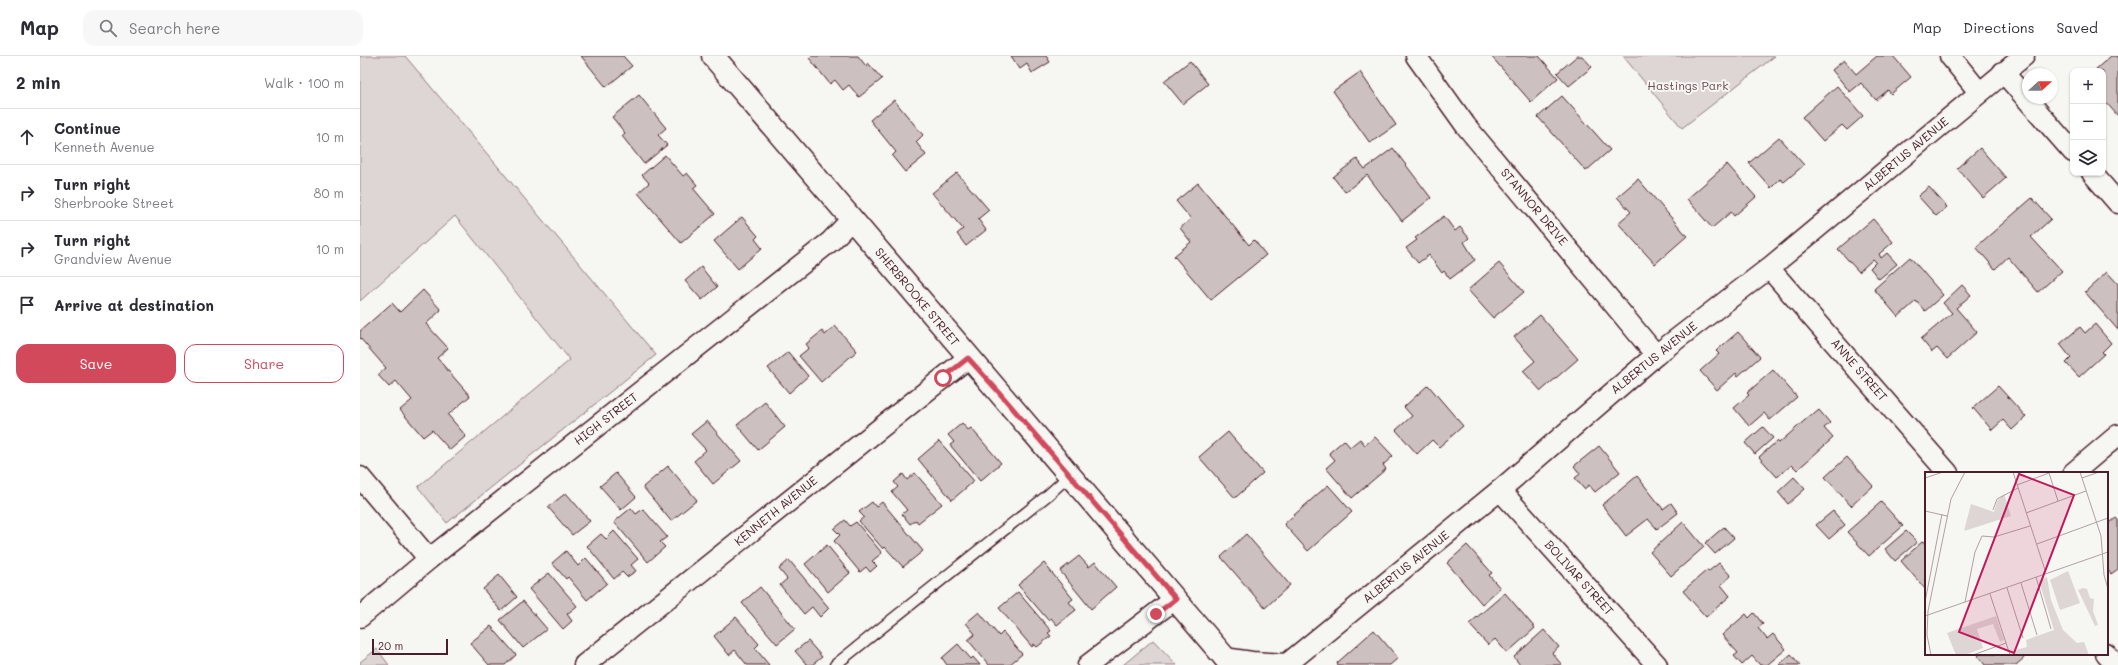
<!DOCTYPE html>
<meta charset="utf-8">
<style>
:root{--surface:#fff;--page:#f7f7f7;--text:#2b2b33;--muted:#7c7c81;--line:#e1e1e2;--accent:#d1495b}
body{margin:0;font-family:Mali,sans-serif;background:var(--page);color:var(--text)}
.controls{position:absolute;right:12px;top:12px;display:grid;overflow:hidden;border-radius:8px;box-shadow:0 1px 3px #0004}
.controls button{width:36px;height:36px;display:grid;place-items:center;padding:0;border:0;border-bottom:1px solid var(--line);background:var(--surface);color:var(--text);font:20px sans-serif}
.compass{position:absolute;left:1662px;top:12px;width:36px;height:36px;border-radius:50%;background:var(--surface);box-shadow:0 1px 3px #0004;rotate:69deg}
.scale{position:absolute;left:12px;bottom:10px;width:76px;box-sizing:border-box;padding-left:4px;border:2px solid #4a1f2b;border-top:0;font-size:11px;line-height:14px;white-space:nowrap;color:#4a1f2b;-webkit-text-stroke:3px #f6f6f2;paint-order:stroke}
.stop{position:absolute;width:12px;height:12px;margin:-9px;border:3px solid #d1495b;border-radius:50%;background:#fff}
.stop.end{background:#d1495b;border-color:#fff;box-shadow:0 1px 4px #0008}
.list{margin:0;padding:0;list-style:none}
h2{display:flex;justify-content:space-between;align-items:center;height:52px;margin:0;padding:0 16px;font-size:17px}
h2 small{font-size:13px;font-weight:400;color:var(--muted)}
.list li{display:grid;grid-template-columns:26px 1fr auto;gap:12px;align-items:center;box-sizing:border-box;height:56px;padding:0 16px;border-top:1px solid var(--line)}
.list b{display:block;font-size:15px;white-space:nowrap}
.list p{margin:0;font-size:13px;white-space:nowrap;color:var(--muted)}
.list em{font-size:13px;font-style:normal;color:var(--muted)}
.actions{display:flex;gap:8px;padding:12px 16px}
.actions a{flex:1;padding:9px 0;border:1px solid var(--accent);border-radius:12px;text-align:center;font-size:14px;color:var(--accent)}
.actions .main{background:var(--accent);color:#fff}
.icon{flex:none;width:22px;height:22px;fill:none;stroke:currentColor;stroke-width:2;stroke-linecap:round;stroke-linejoin:round}
.map{position:relative;flex:none;width:1758px;height:609px;overflow:hidden}
header{display:flex;align-items:center;gap:24px;box-sizing:border-box;height:56px;padding:0 20px;background:var(--surface);border-bottom:1px solid var(--line)}
header strong{font-size:19px}
nav{display:flex;gap:22px;margin-inline-start:auto;font-size:14px}
.search{width:280px;height:36px;background:var(--page);display:flex;align-items:center;gap:10px;box-sizing:border-box;padding:0 14px;border-radius:12px;color:var(--muted);font-size:15px}
main{display:flex}
aside{flex:1;background:var(--surface)}
.map>svg:first-child{display:block}
.green{fill:#ddd6d5;stroke:#947a80}
.building{fill:#ccc1c0;stroke:#4a1f2b}
.lines{fill:none;stroke-linecap:round;stroke-linejoin:round}
.lane-casing{stroke:#4a1f2b;stroke-width:13}
.street-casing{stroke:#4a1f2b;stroke-width:23}
.secondary-casing{stroke:#4a1f2b;stroke-width:25}
.lane{stroke:#f6f6f2;stroke-width:10}
.street{stroke:#f6f6f2;stroke-width:20}
.secondary{stroke:#f6f6f2;stroke-width:22}
.route{stroke:#d1495b;stroke-width:5}
.labels{text-anchor:middle;stroke-width:4;stroke-linejoin:round;paint-order:stroke}
.park-label{font-size:12px;fill:#6f4d56;stroke:#f6f6f2}
.street-label{font-size:12px;fill:#4a1f2b;stroke:#f6f6f2}
.inset-road{fill:none;stroke:#b1a0a2;stroke-width:1}
.view{fill:#c2185b;fill-opacity:0.15;stroke:#c2185b;stroke-width:2}
.inset-edge{fill:none;stroke:#4a1f2b;stroke-width:2}
</style>
<header>
<strong>Map</strong>
<div class="search"><svg class="icon" aria-label="search" viewBox="0 0 24 24"><circle cx="10" cy="10" r="6"/><path d="M15 15l6 6"/></svg>Search here</div>
<nav><a>Map</a><a>Directions</a><a>Saved</a></nav>
</header>
<main>
<aside>
<h2>2 min<small>Walk · 100 m</small></h2>
<ul class="list">
<li><svg class="icon" aria-label="ahead" viewBox="0 0 24 24"><path d="M12 20V5M6 11l6-6 6 6"/></svg><div><b>Continue</b><p>Kenneth Avenue</p></div><em>10 m</em></li>
<li><svg class="icon" aria-label="right" viewBox="0 0 24 24"><path d="M7 20v-9h11M14 6l5 5-5 5"/></svg><div><b>Turn right</b><p>Sherbrooke Street</p></div><em>80 m</em></li>
<li><svg class="icon" aria-label="right" viewBox="0 0 24 24"><path d="M7 20v-9h11M14 6l5 5-5 5"/></svg><div><b>Turn right</b><p>Grandview Avenue</p></div><em>10 m</em></li>
<li><svg class="icon" aria-label="arrive" viewBox="0 0 24 24"><path d="M6 21V4h12l-3 4 3 4H6"/></svg><div><b>Arrive at destination</b></div></li>
</ul>
<div class="actions"><a class="main">Save</a><a>Share</a></div>
</aside>
<div class="map">
<svg width="1758" height="609" viewBox="0 0 1758 609">
<rect width="100%" height="100%" fill="#f6f6f2"/>
<filter id="ink" filterUnits="userSpaceOnUse"><feTurbulence type="fractalNoise" baseFrequency=".025" numOctaves="2"/><feDisplacementMap in="SourceGraphic" scale="8" xChannelSelector="R" yChannelSelector="G"/><feConvolveMatrix kernelMatrix="1 2 1 2 8 2 1 2 1" color-interpolation-filters="sRGB"/></filter>
<g filter="url(#ink)">
<g class="green">
<path d="M0 0H45L296 299 87 467 58 431 210 304 95 160 0 245Z"/>
<path d="M1263 0H1415L1322 72Z"/>
<path d="M793 584 817 609H763Z"/>
<path d="M17 593 29 609H0V606Z"/>
</g>
<g class="building">
<path d="M221 0H263L272 10 246 31Z"/>
<path d="M451 0H498L506 10 508 7 522 23 499 41 489 29 483 34 475 24 470 28 449 2Z"/>
<path d="M651 0H686L690 6 672 17 667 8 660 13Z"/>
<path d="M1131 0H1179L1198 22 1171 46Z"/>
<path d="M1217 0H1222L1232 11 1209 30 1197 17Z"/>
<path d="M1517 0H1533L1551 21 1531 38 1528 34 1516 44 1501 27 1490 36 1472 14 1484 4 1496 18Z"/>
<path d="M1751 0H1758V60L1743 43V15L1736 13Z"/>
<path d="M830 5 848 28 823 48 804 25Z"/>
<path d="M1000 16 1036 69 1010 87 973 35Z"/>
<path d="M1477 30 1503 60 1487 74 1482 69 1463 85 1442 61Z"/>
<path d="M279 39 306 72 298 79 307 89 284 108 262 80 265 77 252 61Z"/>
<path d="M1202 40 1250 94 1226 115 1178 61Z"/>
<path d="M534 44 563 79 556 86 566 99 545 116 532 100 536 96 510 64Z"/>
<path d="M1419 81 1444 109 1424 126 1420 123 1411 132 1389 107Z"/>
<path d="M1033 92 1071 142 1042 165 1007 119 985 136 973 121 997 103 1005 113Z"/>
<path d="M1620 92 1646 122 1623 142 1597 112Z"/>
<path d="M305 99 323 120 327 117 337 129 333 132 355 158 321 187 278 137 289 127 282 119Z"/>
<path d="M1367 108 1396 141 1374 160 1371 156 1352 172 1327 143Z"/>
<path d="M597 117 629 154 618 163 626 174 606 190 597 178 603 173 572 137Z"/>
<path d="M1278 123 1327 180 1295 208 1258 167 1271 156 1257 141Z"/>
<path d="M838 127 889 189 894 184 906 199 851 244 814 200 831 186 820 172 831 163 816 145Z"/>
<path d="M1569 131 1587 151 1576 160 1558 140Z"/>
<path d="M1672 142 1691 163 1671 181 1702 215 1678 236 1648 201 1635 213 1616 191Z"/>
<path d="M1084 160 1095 175 1100 171 1109 182 1104 186 1115 204 1090 223 1084 215 1082 217 1069 199 1058 207 1046 192 1057 184 1055 182Z"/>
<path d="M382 161 398 180 395 183 402 192 378 213 354 185Z"/>
<path d="M1513 163 1533 186 1519 198 1521 202 1527 197 1537 208 1519 223 1510 212 1516 206 1513 203 1499 216 1478 193Z"/>
<path d="M1550 201 1583 239 1565 255 1556 245 1538 261 1514 233Z"/>
<path d="M1139 207 1164 236 1133 262 1108 234Z"/>
<path d="M341 211 357 231 342 244 325 225Z"/>
<path d="M1747 216 1758 228V274L1725 236Z"/>
<path d="M1602 229 1611 239 1596 252 1617 276 1587 303 1577 292 1572 296 1561 283 1592 257 1583 247Z"/>
<path d="M63 234 81 254 66 268 88 292 77 302 110 340 88 359 106 380 90 394 72 374 63 381 40 354 52 344 36 325 29 331 18 319 26 312 0 282V275L32 247 40 256Z"/>
<path d="M1180 259 1218 303 1181 335 1163 315 1175 305 1154 281Z"/>
<path d="M1735 268 1751 287 1742 296 1744 298 1719 321 1706 307 1711 302 1700 288 1720 271 1725 277Z"/>
<path d="M475 270 497 295 461 326 439 300 449 292 446 288 462 275 465 279Z"/>
<path d="M1378 276 1400 301 1378 320 1376 317 1357 334 1340 315 1359 298 1356 295Z"/>
<path d="M428 296 448 320 429 337 408 312Z"/>
<path d="M1413 314 1437 341 1410 364 1404 357 1389 370 1374 352 1389 339 1387 337Z"/>
<path d="M1068 329 1103 370 1079 391 1072 384 1057 398 1036 374 1052 360 1044 351Z"/>
<path d="M1638 330 1666 361 1652 374 1643 364 1632 374 1613 352Z"/>
<path d="M405 346 425 371 398 394 377 369Z"/>
<path d="M1459 354 1470 367 1464 372 1473 382 1437 414 1432 409 1417 421 1399 401 1417 385 1419 387 1452 358 1453 359Z"/>
<path d="M347 365 381 405 353 428 334 405 346 394 331 378Z"/>
<path d="M602 367 608 374 611 372 641 407 620 425 590 389 594 386 588 379Z"/>
<path d="M1403 371 1413 382 1395 398 1385 387Z"/>
<path d="M868 376 903 417 875 442 839 401Z"/>
<path d="M1015 381 1033 400 1023 409 1026 413 992 442 966 412 975 404 969 397 984 384 990 391 1000 383 1005 389Z"/>
<path d="M579 385 614 425 592 444 558 403Z"/>
<path d="M1239 390 1260 416 1235 436 1229 429 1224 433 1215 422 1220 418 1214 410Z"/>
<path d="M1487 401 1513 430 1491 450 1465 421Z"/>
<path d="M308 410 337 444 311 465 283 431Z"/>
<path d="M256 417 276 441 261 454 240 430Z"/>
<path d="M555 417 582 448 558 467 556 464 550 468 542 458 547 454 532 436 538 431 534 426 543 418 547 424Z"/>
<path d="M1277 420 1303 453 1311 447 1318 457 1297 473 1288 463 1266 480 1242 449Z"/>
<path d="M1434 421 1445 433 1428 448 1418 436Z"/>
<path d="M968 429 992 456 948 495 924 468Z"/>
<path d="M206 437 230 465 212 479 188 451Z"/>
<path d="M512 446 516 451 522 446 563 495 543 511 525 491 523 493 499 465 504 461 499 456Z"/>
<path d="M1521 446 1543 470 1509 500 1487 476Z"/>
<path d="M271 452 276 458 283 453 307 481 300 486 305 491 288 506 254 466Z"/>
<path d="M1473 455 1485 469 1469 483 1456 469Z"/>
<path d="M1756 462 1758 464V513L1751 518 1747 513V469Z"/>
<path d="M485 464 490 470 496 466 522 497 512 505 517 510 510 516 506 511 500 516 474 485 480 479 474 473Z"/>
<path d="M1323 466 1344 491 1311 520 1290 496Z"/>
<path d="M1364 471 1374 482 1355 498 1345 487Z"/>
<path d="M254 475 278 503 271 509 276 515 267 521 262 516 254 523 227 490 241 478 246 483Z"/>
<path d="M1546 475 1557 486 1535 505 1525 493Z"/>
<path d="M886 478 930 529 905 552 861 501Z"/>
<path d="M1563 485 1566 489V534L1541 505Z"/>
<path d="M467 489 490 517 468 536 445 508Z"/>
<path d="M1107 489 1132 517 1129 519 1140 532 1122 548 1087 507Z"/>
<path d="M206 495 218 510 226 502 247 527 227 544 208 521 206 523 192 507Z"/>
<path d="M719 500 729 511 735 506 756 531 731 553 700 515Z"/>
<path d="M429 504 469 552 460 561 452 551 444 558 420 529 427 523 419 513Z"/>
<path d="M684 507 713 543 709 546 716 554 697 569 691 562 688 564 658 529Z"/>
<path d="M1359 507 1371 520 1361 529 1370 540 1346 561 1323 535 1347 514 1349 515Z"/>
<path d="M189 517 217 550 207 558 212 565 203 573 169 533Z"/>
<path d="M139 519 157 541 141 555 123 533Z"/>
<path d="M400 531 435 573 417 588 382 547Z"/>
<path d="M658 536 691 575 688 577 691 580 677 591 674 588 672 591 639 552Z"/>
<path d="M1145 537 1175 572 1147 597 1135 583 1128 589 1109 568Z"/>
<path d="M163 545 187 573 163 592 140 564Z"/>
<path d="M619 556 639 580 643 576 662 598 649 609H629L608 584 615 578 606 567Z"/>
<path d="M1394 557 1403 568 1398 572 1407 583 1413 578 1426 593 1407 609H1400L1392 600 1382 609 1374 600 1378 597 1362 579 1386 558 1389 562Z"/>
<path d="M376 561 399 588 395 592 409 609H387L375 594 369 599 354 580Z"/>
<path d="M131 570 156 599 145 609H129L110 587Z"/>
<path d="M1014 574 1038 602 1030 609H978L977 607Z"/>
<path d="M1184 574 1199 591 1192 597 1202 609H1160L1154 601Z"/>
<path d="M448 585 462 601 452 609H447L435 595Z"/>
<path d="M598 588 611 603 613 601 620 609H587L582 602Z"/>
<path d="M1431 598 1440 609H1419Z"/>
<path d="M1620 598H1662L1665 601 1656 609H1625L1618 600Z"/>
</g>
<g class="lines">
<defs>
<path id="lane" d="M475 609 688 439 710 419"/>
<g id="street">
<path d="M1056 0 1106 70 1296 299"/>
<path d="M1590 0 1619 36"/>
<path d="M1643 16 1713 96"/>
<path d="M1732 117 1758 147"/>
<path d="M1409 212 1588 417"/>
<path d="M1713 417 1758 379"/>
<path d="M0 421 69 503"/>
<path d="M1140 434 1297 609"/>
<path d="M0 561 69 503 471 185 491 164"/>
<path d="M1746 598 1756 609"/>
<path d="M864 602 892 606 927 608 1140 434 1296 299 1409 212 1664 0"/>
<path d="M224 609 608 302"/>
<path d="M728 609 815 543"/>
</g>
<path id="secondary" d="M353 0 871 609"/>
</defs>
<use href="#lane" class="lane-casing"/>
<use href="#street" class="street-casing"/>
<use href="#secondary" class="secondary-casing"/>
<use href="#lane" class="lane"/>
<use href="#street" class="street"/>
<use href="#secondary" class="secondary"/>
</g>
</g>
<g class="lines" filter="url(#ink)">
<path class="route" d="M583 322 608 302 637 334 816 543 796 558"/>
</g>
<g class="labels">
<g class="park-label">
<text x="1328" y="34">Hastings Park</text>
</g>
<g class="street-label">
<text transform="translate(1546 98) rotate(-40)" y="4">ALBERTUS AVENUE</text>
<text transform="translate(1174 151) rotate(50)" y="4">STANNOR DRIVE</text>
<text transform="translate(557 241) rotate(50)" y="4">SHERBROOKE STREET</text>
<text transform="translate(1294 302) rotate(-39)" y="4">ALBERTUS AVENUE</text>
<text transform="translate(1499 314) rotate(49)" y="4">ANNE STREET</text>
<text transform="translate(246 363) rotate(-38)" y="4">HIGH STREET</text>
<text transform="translate(416 455) rotate(-39)" y="4">KENNETH AVENUE</text>
<text transform="translate(1046 511) rotate(-39)" y="4">ALBERTUS AVENUE</text>
<text transform="translate(1219 522) rotate(48)" y="4">BOLIVAR STREET</text>
</g>
</g>
<g transform="translate(1565 416)">
<rect width="183" height="183" fill="#f6f6f2"/>
<path d="M79 22 86 44 39 59 46 32 69 40 72 29ZM143 99 155 131 135 138 125 108ZM122 105 126 128 138 158 152 171 159 170 164 183H89L88 179 102 175 101 168 129 158 114 109ZM158 116 162 117 165 126 169 127 168 139 173 153 170 154 153 118ZM71 144 79 168 75 170 68 152 52 157 58 176 40 183H31L22 161Z" fill="#ddd6d5"/>
<path class="inset-road" d="M88 0 120 98 118 103M155 0 176 64 179 103 183 117M124 1 133 29M0 6 18 0M157 6 174 0M92 13 124 1M68 38 72 27 93 16M0 39 22 44M101 41 161 19M112 72 183 46M111 105 126 157M96 111 112 163M82 116 98 166M65 122 85 183M0 130 17 42M40 130 50 80 57 64 69 65 105 54M0 144 183 80M6 183 2 163 3 139 26 27 40 0M48 183 81 171"/>
<path class="view" d="M94 2 149 23 89 181 34 160Z"/>
<rect width="183" height="183" class="inset-edge"/>
</g>
</svg>
<div class="controls">
<button>+</button>
<button>−</button>
<button><svg class="icon" aria-label="layers" viewBox="0 0 24 24"><path d="M12 4l9 5-9 5-9-5zM3 14l9 5 9-5"/></svg></button>
</div>
<svg class="compass" viewBox="-18 -18 36 36"><path d="M0-13l5 13h-10z" fill="#e53935"/><path d="M0 13l5-13h-10z" fill="#7c7c81"/></svg>
<div class="scale">20 m</div>
<div class="stop" style="left:583px;top:322px"></div>
<div class="stop end" style="left:796px;top:558px"></div>
</div>
</main>
